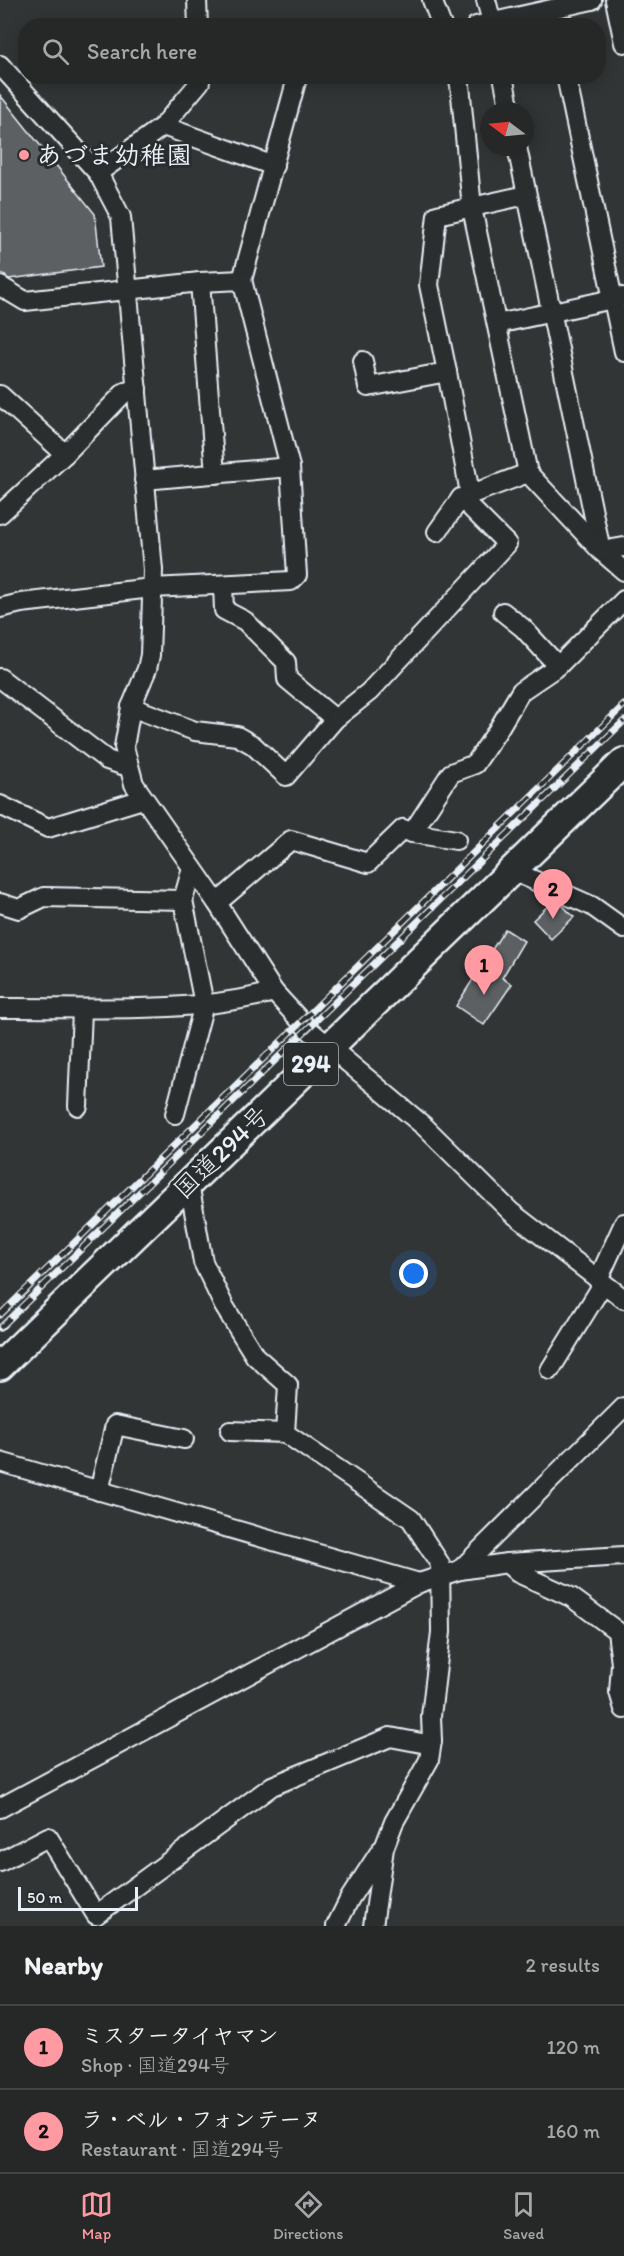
<!DOCTYPE html>
<meta charset="utf-8">
<style>
:root{--surface:#262828;--page:#323434;--text:#f1f3f6;--muted:#a4a6a8;--line:#424445;--accent:#ff9aa2}
body{margin:0;font-family:Itim,"Klee One",sans-serif;background:var(--page);color:var(--text)}
.compass{position:absolute;left:480px;top:102px;width:54px;height:54px;border-radius:50%;background:var(--surface);box-shadow:0 3px 15px #0003;rotate:286deg}
.scale{position:absolute;left:18px;bottom:15px;width:120px;box-sizing:border-box;padding-left:6px;border:3px solid #e8f1f8;border-top:0;font-size:16px;line-height:21px;white-space:nowrap;color:#e8f1f8;-webkit-text-stroke:4px #2a2d2e;paint-order:stroke}
.you{position:absolute;left:414px;top:1274px;width:21px;height:21px;margin:-15px;border:4px solid #fff;border-radius:50%;background:#1a73e8;box-shadow:0 0 0 9px #1a73e833}
.badge{display:grid;place-items:center;width:39px;height:39px;border-radius:50%;background:var(--accent);color:#111;font-size:20px;font-weight:700}
.pin{position:absolute;translate:-50% -50px;filter:drop-shadow(0 2px 3px #0008)}
.pin::after{content:'';position:absolute;top:32px;width:21px;height:18px;background:inherit;clip-path:polygon(0 0,100% 0,50% 100%)}
.list{margin:0;padding:0;list-style:none}
h2{display:flex;justify-content:space-between;align-items:center;height:78px;margin:0;padding:0 24px;font-size:26px}
h2 small{font-size:20px;font-weight:400;color:var(--muted)}
.list li{display:grid;grid-template-columns:39px 1fr auto;gap:18px;align-items:center;box-sizing:border-box;height:84px;padding:0 24px;border-top:2px solid var(--line)}
.list b{display:block;font-size:22px;white-space:nowrap}
.list p{margin:0;font-size:20px;white-space:nowrap;color:var(--muted)}
.list em{font-size:20px;font-style:normal;color:var(--muted)}
.icon{flex:none;width:33px;height:33px;fill:none;stroke:currentColor;stroke-width:2;stroke-linecap:round;stroke-linejoin:round}
.map{position:relative;flex:none;width:624px;height:1926px;overflow:hidden}
.search{position:absolute;background:var(--surface);box-shadow:0 3px 15px #0003;left:18px;right:18px;top:18px;height:66px;display:flex;align-items:center;gap:15px;box-sizing:border-box;padding:0 21px;border-radius:24px;color:var(--muted);font-size:22px}
.sheet{height:246px;background:var(--surface)}
nav{display:flex;justify-content:space-around;align-items:center;box-sizing:border-box;height:84px;border-top:2px solid var(--line);background:var(--surface);font-size:16px;color:var(--muted)}
nav a{display:grid;justify-items:center;gap:3px}
nav .on{color:var(--accent)}
.map>svg:first-child{display:block}
.building{fill:#5c6063;stroke:#e8f1f8;stroke-width:1.5}
.lines{fill:none;stroke-linecap:round;stroke-linejoin:round}
.minor-casing{stroke:#e8f1f8;stroke-width:22}
.highway-casing{stroke:#e8f1f8;stroke-width:32}
.minor{stroke:#2a2d2e;stroke-width:18}
.highway{stroke:#2a2d2e;stroke-width:27}
.rail-casing{stroke:#e8f1f8;stroke-width:7}
.rail{stroke:#2a2d2e;stroke-width:4.5;stroke-dasharray:14;stroke-linecap:butt}
.poi-dot{fill:#ff9aa2;stroke:#2a2d2e;stroke-width:2}
.labels{text-anchor:middle;stroke-width:6;stroke-linejoin:round;paint-order:stroke}
.shield{fill:#2a2d2e;stroke:#afb6bb;stroke-width:1.5}
.shield-label{font-size:24px;font-weight:bold;fill:#e8f1f8}
.poi-label{font-size:26px;font-weight:bold;fill:#e8f1f8;stroke:#2a2d2e;text-anchor:start}
.street-label{font-size:26px;fill:#e8f1f8;stroke:#2a2d2e}
</style>
<div class="map">
<svg width="624" height="1926" viewBox="0 0 624 1926">
<rect width="100%" height="100%" fill="#323536"/>
<filter id="ink" filterUnits="userSpaceOnUse"><feTurbulence type="fractalNoise" baseFrequency=".0167" numOctaves="2"/><feDisplacementMap in="SourceGraphic" scale="12" xChannelSelector="R" yChannelSelector="G"/><feConvolveMatrix kernelMatrix="1 2 1 2 8 2 1 2 1" color-interpolation-filters="sRGB"/></filter>
<g filter="url(#ink)">
<g class="building">
<path d="M0 95 95 214 101 267 9 279 0 272Z"/>
<path d="M553 901 562 905 574 917 551 939 533 920Z"/>
<path d="M505 929 524 941 502 978 512 984 484 1025 456 1006Z"/>
</g>
<g class="lines">
<defs>
<g id="minor">
<path d="M197 0 198 26"/>
<path d="M432 0 442 26"/>
<path d="M486 0 493 26"/>
<path d="M615 0 624 43"/>
<path d="M476 26 592 0"/>
<path d="M0 65 98 173 121 217 153 570 150 655 147 669 131 707 124 747 134 784 217 903 274 992 308 1029 425 1127 511 1212 624 1299"/>
<path d="M458 76 460 85 472 208 528 473"/>
<path d="M503 76 510 111"/>
<path d="M566 76 624 352"/>
<path d="M163 126 274 166"/>
<path d="M517 147 601 551 624 571"/>
<path d="M98 173 163 126 200 82V76"/>
<path d="M242 280 297 78 293 76"/>
<path d="M200 282 215 474"/>
<path d="M0 286 25 301 200 282 242 280 290 467 144 480"/>
<path d="M497 324 622 297"/>
<path d="M363 361 368 387 447 372 429 285 437 215 526 195"/>
<path d="M447 372 470 493"/>
<path d="M0 395 65 454"/>
<path d="M0 514 65 454 125 392 137 389"/>
<path d="M437 532 461 498 528 473 601 551 624 547"/>
<path d="M223 585 224 610 245 621 286 662 287 679 335 719"/>
<path d="M0 608 21 603 152 588 291 581 297 575 290 467"/>
<path d="M503 612 523 628 558 666"/>
<path d="M0 678 107 760 122 765 128 764"/>
<path d="M131 707 195 731 237 736 253 745 286 776 335 719 369 692 507 544 461 498"/>
<path d="M0 805 48 828 143 799"/>
<path d="M412 833 451 773 475 764 496 733 521 691 558 666 624 600"/>
<path d="M513 871 592 906 624 929"/>
<path d="M0 903 19 909 44 897 183 900 192 868"/>
<path d="M217 903 291 840 368 863 403 829 412 833 456 840"/>
<path d="M0 1008C90 1007 186 1015 274 992"/>
<path d="M78 1106 82 1010"/>
<path d="M175 1114 204 1004 183 900"/>
<path d="M189 1183 203 1262 224 1306 255 1356 288 1385 285 1433 411 1519 440 1564 441 1632 431 1716 432 1741 429 1760 394 1822 384 1848 373 1926"/>
<path d="M598 1280 624 1223"/>
<path d="M550 1370 603 1284"/>
<path d="M230 1431 285 1433"/>
<path d="M0 1462 419 1583"/>
<path d="M99 1491 115 1425 184 1439"/>
<path d="M507 1563 518 1573 571 1597 617 1631 621 1664 619 1692 624 1709"/>
<path d="M460 1570 624 1407"/>
<path d="M0 1808 419 1583 460 1570 507 1563 624 1556"/>
<path d="M0 1862 48 1837 96 1915 272 1786 390 1737 427 1744 432 1741"/>
<path d="M336 1926 350 1898 381 1850"/>
</g>
<path id="highway" d="M0 1366 624 762"/>
</defs>
<use href="#minor" class="minor-casing"/>
<use href="#highway" class="highway-casing"/>
<use href="#minor" class="minor"/>
<use href="#highway" class="highway"/>
<defs>
<g id="rail">
<path d="M0 1315 301 1022 624 705"/>
<path d="M0 1328 624 721"/>
</g>
</defs>
<use href="#rail" class="rail-casing"/>
<use href="#rail" class="rail"/>
</g>
</g>
<circle class="poi-dot" cx="24" cy="155" r="6"/>
<g class="labels">
<rect class="shield" x="284" y="1043" width="54" height="42" rx="4.5"/>
<g class="shield-label">
<text x="311" y="1072">294</text>
</g>
<g class="poi-label">
<text x="36" y="164">あづま幼稚園</text>
</g>
<g class="street-label">
<text transform="translate(221 1152) rotate(-44)" y="9">国道294号</text>
</g>
</g>
</svg>
<svg class="compass" viewBox="-18 -18 36 36"><path d="M0-13l5 13h-10z" fill="#e53935"/><path d="M0 13l5-13h-10z" fill="#a4a6a8"/></svg>
<div class="scale">50 m</div>
<div class="you"></div>
<div class="pin badge" style="left:484px;top:995px">1</div>
<div class="pin badge" style="left:553px;top:919px">2</div>
<div class="search"><svg class="icon" aria-label="search" viewBox="0 0 24 24"><circle cx="10" cy="10" r="6"/><path d="M15 15l6 6"/></svg>Search here</div>
</div>
<section class="sheet">
<h2>Nearby<small>2 results</small></h2>
<ul class="list">
<li><span class="badge">1</span><div><b>ミスタータイヤマン</b><p>Shop · 国道294号</p></div><em>120 m</em></li>
<li><span class="badge">2</span><div><b>ラ・ベル・フォンテーヌ</b><p>Restaurant · 国道294号</p></div><em>160 m</em></li>
</ul>
</section>
<nav>
<a class="on"><svg class="icon" aria-label="map" viewBox="0 0 24 24"><path d="M3 6l6-2 6 2 6-2v14l-6 2-6-2-6 2zM9 4v14M15 6v14"/></svg>Map</a>
<a><svg class="icon" aria-label="directions" viewBox="0 0 24 24"><path d="M12 3l9 9-9 9-9-9zM9 14v-3h6M13 9l2 2-2 2"/></svg>Directions</a>
<a><svg class="icon" aria-label="saved" viewBox="0 0 24 24"><path d="M7 4h10v16l-5-4-5 4z"/></svg>Saved</a>
</nav>
